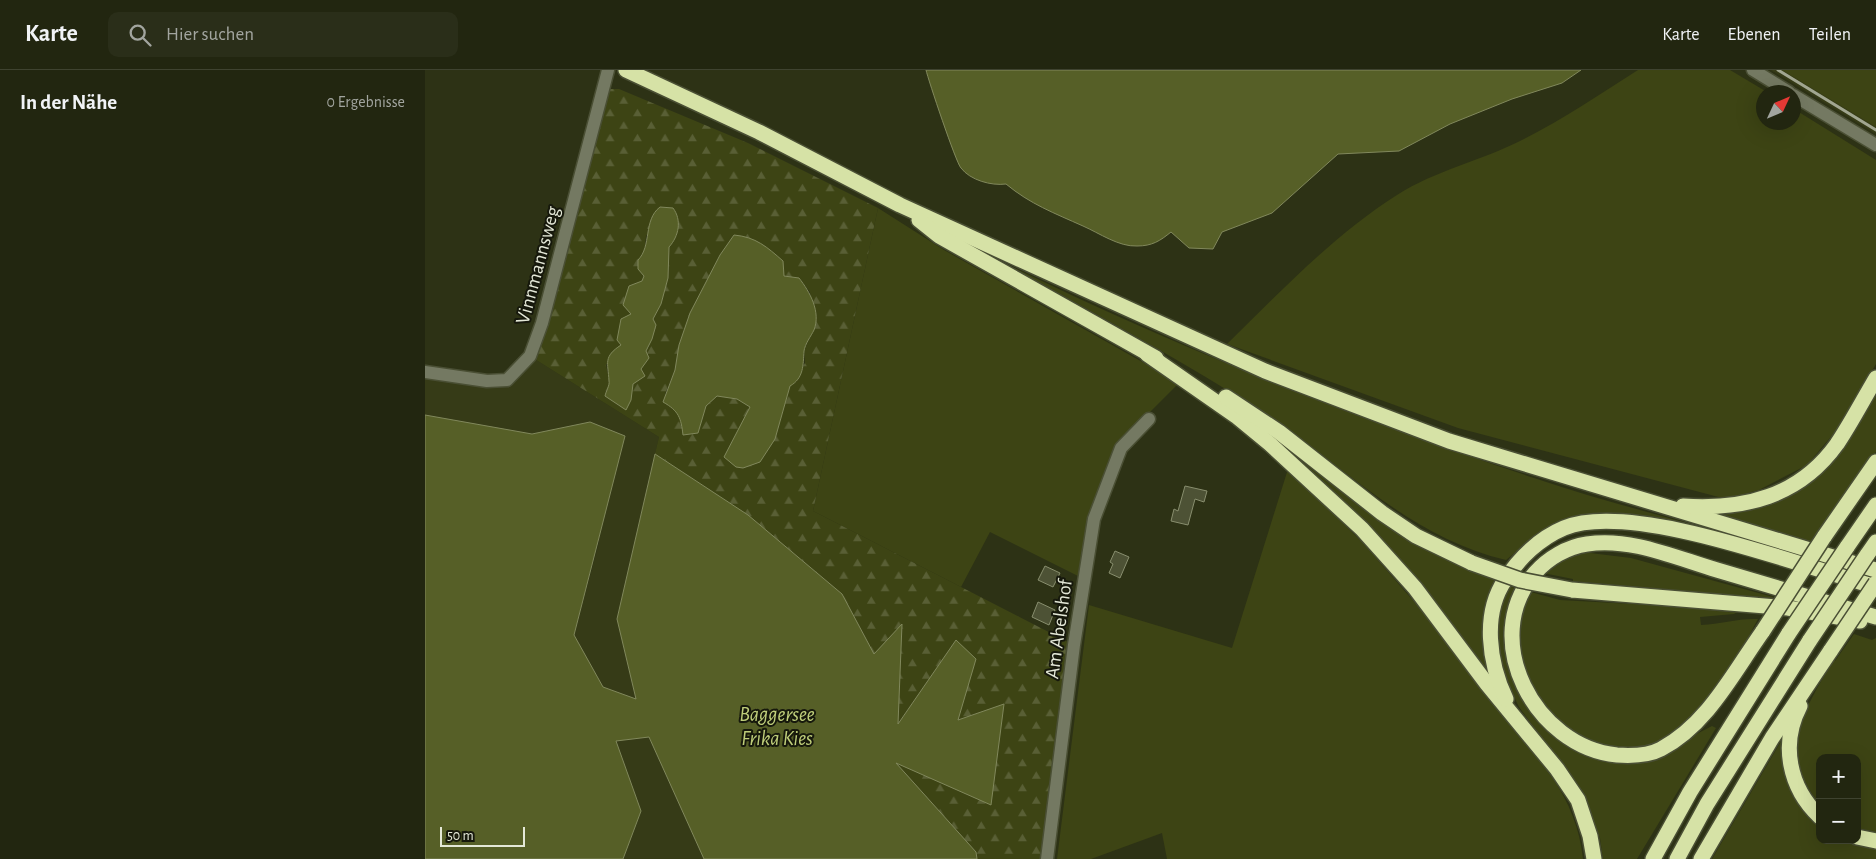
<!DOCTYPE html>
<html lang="de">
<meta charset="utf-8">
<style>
:root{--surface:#222610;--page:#2a2e19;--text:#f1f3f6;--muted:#a2a59f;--line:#3f4330}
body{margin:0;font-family:"Alegreya Sans",sans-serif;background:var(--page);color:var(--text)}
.controls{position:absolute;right:15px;bottom:15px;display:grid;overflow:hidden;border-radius:10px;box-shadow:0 5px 20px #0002}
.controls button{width:45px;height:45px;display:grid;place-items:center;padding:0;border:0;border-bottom:1px solid var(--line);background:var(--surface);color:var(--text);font:25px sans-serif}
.compass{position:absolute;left:1331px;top:15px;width:45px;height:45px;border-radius:50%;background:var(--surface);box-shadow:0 5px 20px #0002;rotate:46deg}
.scale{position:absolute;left:15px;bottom:12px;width:85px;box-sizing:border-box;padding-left:5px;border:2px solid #e4e8d7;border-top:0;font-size:14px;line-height:18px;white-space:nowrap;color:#e4e8d7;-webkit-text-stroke:4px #16180c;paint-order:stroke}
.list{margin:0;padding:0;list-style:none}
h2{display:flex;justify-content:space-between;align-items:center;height:65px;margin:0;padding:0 20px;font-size:21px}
h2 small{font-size:16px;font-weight:400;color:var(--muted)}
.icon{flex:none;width:28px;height:28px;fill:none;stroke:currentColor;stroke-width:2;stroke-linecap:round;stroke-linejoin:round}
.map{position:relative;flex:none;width:1451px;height:789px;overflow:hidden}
header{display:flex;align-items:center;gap:30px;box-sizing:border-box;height:70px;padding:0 25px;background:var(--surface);border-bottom:1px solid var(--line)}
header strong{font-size:24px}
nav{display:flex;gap:28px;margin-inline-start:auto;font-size:18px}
.search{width:350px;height:45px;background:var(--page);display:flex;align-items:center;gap:12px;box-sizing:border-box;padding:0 18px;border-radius:10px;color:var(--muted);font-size:19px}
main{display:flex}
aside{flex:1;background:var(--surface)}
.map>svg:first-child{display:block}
.built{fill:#363b17}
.grass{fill:#3d4414}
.forest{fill:url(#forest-firs);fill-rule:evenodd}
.water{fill:#565f27;stroke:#81885c}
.building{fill:#4d5235;stroke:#888e6e}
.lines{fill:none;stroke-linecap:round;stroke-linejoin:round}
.minor-casing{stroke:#4a4f34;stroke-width:15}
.highway-casing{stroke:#4a4f34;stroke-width:18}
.minor{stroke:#747962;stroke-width:12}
.highway{stroke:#d6e2a6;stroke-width:15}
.rail{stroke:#a1a690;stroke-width:3}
.highway-bridge-casing{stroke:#4a4f34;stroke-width:18;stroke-linecap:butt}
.highway-bridge{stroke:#d6e2a6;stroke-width:15}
.labels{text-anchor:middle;stroke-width:4;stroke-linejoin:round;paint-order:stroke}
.street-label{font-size:20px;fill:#e4e8d7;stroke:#16180c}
.water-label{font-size:21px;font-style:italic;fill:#bfce7a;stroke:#16180c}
</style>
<header>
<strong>Karte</strong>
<div class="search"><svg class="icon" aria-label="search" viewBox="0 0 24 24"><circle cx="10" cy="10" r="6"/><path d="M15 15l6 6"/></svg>Hier suchen</div>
<nav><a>Karte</a><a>Ebenen</a><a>Teilen</a></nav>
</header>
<main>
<aside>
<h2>In der Nähe<small>0 Ergebnisse</small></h2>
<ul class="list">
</ul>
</aside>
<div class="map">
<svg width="1451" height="789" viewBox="0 0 1451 789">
<defs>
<pattern id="forest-firs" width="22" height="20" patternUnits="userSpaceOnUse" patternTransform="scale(1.25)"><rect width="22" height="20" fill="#3d4414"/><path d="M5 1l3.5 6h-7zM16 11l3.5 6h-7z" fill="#595f35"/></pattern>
</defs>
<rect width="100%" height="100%" fill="#2d3215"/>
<g class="built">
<path d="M1346 0H1361L1451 55V64Z"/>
<path d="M105 286 234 367 192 549 211 630 178 617 149 566 174 472 165 352 107 364 0 346V302L82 310Z"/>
<path d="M222 663 279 789H198L216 741 191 671Z"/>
</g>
<g class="grass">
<path d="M1213 0H1305L1342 22H1338V52H1368L1369 39 1451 90V294L1410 362 1382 395 1334 420 1301 429 1033 358 802 274C856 221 909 165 972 125 1011 100 1056 91 1097 70 1137 50 1175 24 1213 0Z"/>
<path d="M1357 0H1451V57Z"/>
<path d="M453 138 519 180 728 298 753 314 721 346 696 378 669 449 659 509 565 462 536 517 388 441Z"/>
<path d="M577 192C749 276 927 348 1109 408 1174 430 1242 447 1309 466L1235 449 1203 446 1134 452 1114 463 1081 490C987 468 921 398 843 346 757 290 666 242 577 192Z"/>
<path d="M1451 321V382L1385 472 1281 444 1370 420Z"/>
<path d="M863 380C929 431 993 485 1074 510L1069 612 947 459Z"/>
<path d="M863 399 937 472 992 535 1127 707C1144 732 1155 759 1158 789H742L737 763 666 789H632L664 535 807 578Z"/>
<path d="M1157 482 1206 488 1348 527 1347 529 1148 511V509L1118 503 1138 489Z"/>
<path d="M1082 516 1091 518 1083 541 1080 561 1126 662 1142 674 1155 682 1184 690 1260 670 1287 656 1291 658 1212 789H1178L1175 768 1157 723 1094 637 1080 608 1071 561 1074 538Z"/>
<path d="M1102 521 1135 530 1316 540 1309 544 1275 547 1276 555C1296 554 1314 548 1333 549 1310 591 1285 643 1241 668 1179 703 1114 652 1098 591 1096 585 1092 576 1092 569 1091 555 1099 536 1102 521Z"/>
<path d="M1429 564 1447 570 1451 568V762L1432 758V688H1395V735C1353 682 1378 640 1409 590L1410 591Z"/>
<path d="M1358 668 1395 753V770H1425L1451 775V789H1287Z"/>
</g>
<path class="forest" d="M177 19H194L323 73 453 138 388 441 649 575 622 789H552L551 782 470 692 565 734 579 635 533 650 531 570 472 655 477 555 449 585 417 524 323 445 230 384 234 367 105 286ZM248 138C250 152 255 166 244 176L243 208 236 234 228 249 224 277 220 281 216 299 208 314 206 330 194 336 184 327 185 313 181 295 197 275 219 206 213 199 219 184 221 166 242 139ZM309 165 359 206 374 208 385 222 390 257 379 280 380 293 365 316 355 351 315 357 325 337 312 329 292 326 281 336 273 363 258 365 256 347 240 324 250 300 254 275 265 243 295 185Z"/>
<g class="water">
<path d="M501 0H1156L1137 13 1087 29 1025 54 974 81 913 84 847 143 797 162 788 179 764 178 746 162C735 171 727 176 712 176 694 177 674 163 658 156 629 143 605 134 581 114 566 116 545 110 536 98 531 93 503 9 501 0Z"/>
<path d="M235 137 248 138C257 150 254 166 244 177L243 208 236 234 228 249 231 255 227 269 221 281 224 288 216 299 220 306 208 314 206 330 201 340 180 326C181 321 185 315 184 311 183 292 178 287 196 275L192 270 196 249 206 244 198 235 204 216 217 211 219 206 213 199V190C227 176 218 150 235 137Z"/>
<path d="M309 165C331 167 342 177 358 191L359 206 374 208C385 222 396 242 389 260 386 266 380 274 379 281 378 295 379 308 365 316L350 369 335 392 318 398 311 397 299 387 325 337 312 329 292 326 281 336 273 363 258 365C256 348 254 341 238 332L250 300 254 275 265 243 295 185Z"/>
<path d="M0 345 107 364 165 352 200 366 149 565 178 617 211 629 192 549 230 384 323 445 417 524 449 584 477 554 473 654 531 570 551 589 533 650 579 634 566 735 471 693 551 782 552 789H279L224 667 191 671 216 741 198 789H0Z"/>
</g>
<g class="building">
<path d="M760 416 782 421 779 432 770 429 763 455 746 451 749 439 753 441Z"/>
<path d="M690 481 704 487 695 508 684 503 688 494 685 492Z"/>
<path d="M620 496 635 503 628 517 613 510Z"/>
<path d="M613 532 630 540 624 555 607 547Z"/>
</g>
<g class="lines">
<defs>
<g id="minor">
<path d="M1328 0 1364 22"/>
<path d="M1368 25 1451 75"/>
<path d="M0 302 62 311 82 310 105 286 117 253 183 0"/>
<path d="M622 789 649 575 669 449 696 378 724 349"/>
</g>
<g id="highway">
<path d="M201 0 334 62 475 135 840 301 1024 371 1451 500"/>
<path d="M494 150 514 166 731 288"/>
<path d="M722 284 811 346 845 374 937 459 990 518 1062 614 1132 699 1153 730 1165 766 1169 789"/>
<path d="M801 327 854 362 957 443 991 466 1047 493"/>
<path d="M1258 436C1319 440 1374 427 1412 374 1426 353 1438 330 1451 308"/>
<path d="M1399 467 1451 392"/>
<path d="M1422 477 1451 435"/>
<path d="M1442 485 1451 472"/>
<path d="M1147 520 1363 538 1435 551"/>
<path d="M1338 561C1308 603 1283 654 1236 679 1223 686 1207 686 1192 685 1110 677 1053 569 1110 503 1123 488 1142 477 1162 474 1205 467 1251 488 1292 500 1345 516 1398 531 1451 547"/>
<path d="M1081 629C1064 593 1057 544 1080 510 1094 488 1115 468 1139 458 1207 430 1378 497 1451 517"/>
<path d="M1375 636C1355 674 1364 718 1395 747"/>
<path d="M1432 767 1451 771"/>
<path d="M1228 789 1265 722 1364 563"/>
<path d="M1252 789 1282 734 1385 570"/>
<path d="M1276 789 1347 668 1406 580"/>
</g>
</defs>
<use href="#minor" class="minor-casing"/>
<use href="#highway" class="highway-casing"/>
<use href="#minor" class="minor"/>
<use href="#highway" class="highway"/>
<path class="rail" d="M1353 0 1451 60"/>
<defs>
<g id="highway-bridge">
<path d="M1047 493 1095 510 1147 520"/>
<path d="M1338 561 1399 467"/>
<path d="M1364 563 1422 477"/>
<path d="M1385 570 1442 485"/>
<path d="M1406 580 1451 513"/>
</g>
</defs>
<use href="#highway-bridge" class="highway-bridge-casing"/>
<use href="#highway-bridge" class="highway-bridge"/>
</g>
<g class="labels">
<g class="street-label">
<text transform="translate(112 195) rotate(-75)" y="7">Vinnmannsweg</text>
<text transform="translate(633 559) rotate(-82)" y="7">Am Abelshof</text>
</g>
<g class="water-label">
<text x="352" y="651">Baggersee<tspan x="352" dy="24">Frika Kies</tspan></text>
</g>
</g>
</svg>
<div class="controls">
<button>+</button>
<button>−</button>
</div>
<svg class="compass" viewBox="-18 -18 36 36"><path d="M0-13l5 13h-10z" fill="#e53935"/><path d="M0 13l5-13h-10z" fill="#a2a59f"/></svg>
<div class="scale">50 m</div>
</div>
</main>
